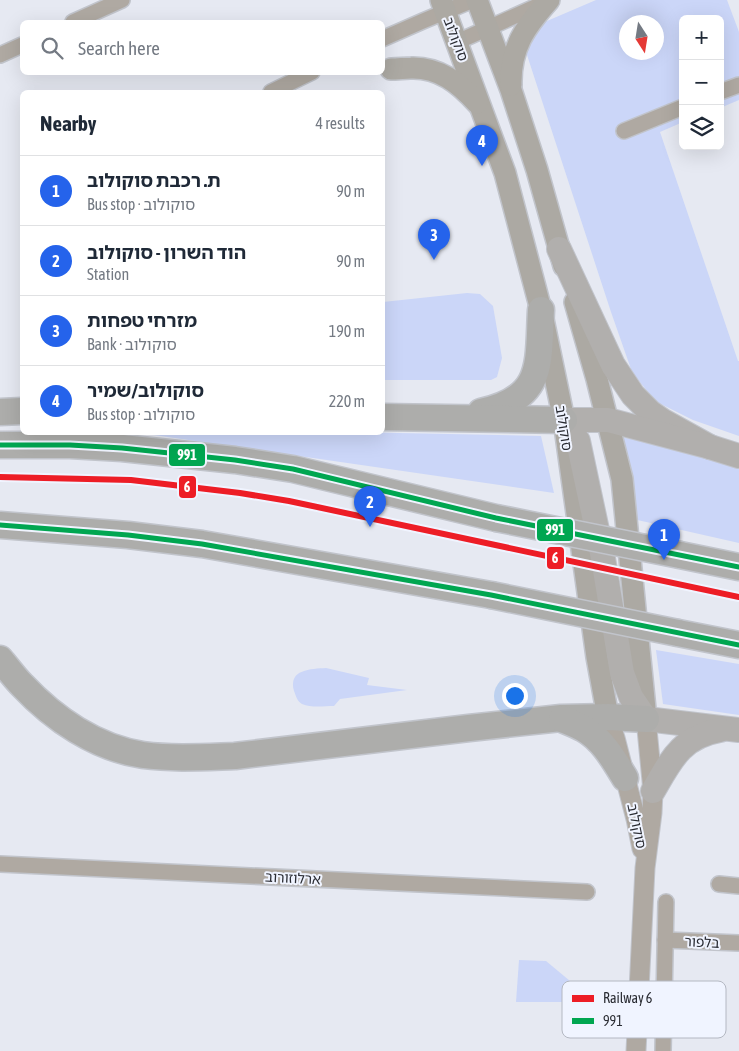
<!DOCTYPE html>
<meta charset="utf-8">
<style>
:root{--surface:#fff;--page:#f6f6f7;--text:#1f2937;--muted:#747a83;--line:#e0e1e3;--accent:#2563eb}
body{margin:0;font-family:"Asap Condensed","Noto Sans Hebrew",sans-serif;background:var(--page);color:var(--text)}
.controls{position:absolute;right:15px;top:15px;display:grid;overflow:hidden;border-radius:8px;box-shadow:0 5px 20px #0002}
.controls button{width:45px;height:45px;display:grid;place-items:center;padding:0;border:0;border-bottom:1px solid var(--line);background:var(--surface);color:var(--text);font:25px sans-serif}
.compass{position:absolute;left:619px;top:15px;width:45px;height:45px;border-radius:50%;background:var(--surface);box-shadow:0 5px 20px #0002;rotate:168deg}
.you{position:absolute;left:514px;top:695px;width:18px;height:18px;margin:-12px;border:4px solid #fff;border-radius:50%;background:#1a73e8;box-shadow:0 0 0 8px #1a73e833}
.badge{display:grid;place-items:center;width:32px;height:32px;border-radius:50%;background:var(--accent);color:#fff;font-size:16px;font-weight:700}
.pin{position:absolute;translate:-50% -41px;filter:drop-shadow(0 1px 2px #0008)}
.pin::after{content:'';position:absolute;top:26px;width:18px;height:15px;background:inherit;clip-path:polygon(0 0,100% 0,50% 100%)}
.list{margin:0;padding:0;list-style:none}
h2{display:flex;justify-content:space-between;align-items:center;height:65px;margin:0;padding:0 20px;font-size:21px}
h2 small{font-size:16px;font-weight:400;color:var(--muted)}
.list li{display:grid;grid-template-columns:32px 1fr auto;gap:15px;align-items:center;box-sizing:border-box;height:70px;padding:0 20px;border-top:1px solid var(--line)}
.list b{display:block;font-size:19px;white-space:nowrap}
.list p{margin:0;font-size:16px;white-space:nowrap;color:var(--muted)}
.list em{font-size:16px;font-style:normal;color:var(--muted)}
.icon{flex:none;width:28px;height:28px;fill:none;stroke:currentColor;stroke-width:2;stroke-linecap:round;stroke-linejoin:round}
.map{position:relative;flex:none;width:739px;height:1051px;overflow:hidden}
.search{position:absolute;background:var(--surface);box-shadow:0 5px 20px #0002;left:20px;top:20px;width:365px;height:55px;display:flex;align-items:center;gap:12px;box-sizing:border-box;padding:0 18px;border-radius:8px;color:var(--muted);font-size:19px}
.panel{position:absolute;background:var(--surface);box-shadow:0 5px 20px #0002;left:20px;top:90px;width:365px;height:345px;border-radius:8px}
.map>svg:first-child{display:block}
.green{fill:#cbd6f8;fill-rule:evenodd}
.lines{fill:none;stroke-linecap:round;stroke-linejoin:round}
.minor-casing{stroke:#c1c4cb;stroke-width:18}
.tertiary-casing{stroke:#c1c4cb;stroke-width:21}
.secondary-casing{stroke:#c1c4cb;stroke-width:24}
.primary-casing{stroke:#c1c4cb;stroke-width:26}
.motorway-casing{stroke:#c1c4cb;stroke-width:29}
.minor{stroke:#afa9a2;stroke-width:15}
.tertiary{stroke:#afa9a2;stroke-width:19}
.secondary{stroke:#aca9a3;stroke-width:21}
.primary{stroke:#b1afad;stroke-width:24}
.motorway{stroke:#adadab;stroke-width:26}
.motorway-bridge-casing{stroke:#c1c4cb;stroke-width:29;stroke-linecap:butt}
.motorway-bridge{stroke:#adadab;stroke-width:26}
.bus-1-casing{stroke:#f0f4ff;stroke-width:9}
.bus-1{stroke:#00a651;stroke-width:5}
.rail-1-casing{stroke:#f0f4ff;stroke-width:10}
.rail-1{stroke:#ed1d26;stroke-width:6}
.labels{text-anchor:middle;stroke-width:4;stroke-linejoin:round;paint-order:stroke}
.street-label{font-size:14px;fill:#292b32;stroke:#f0f4ff}
.key{fill:#f0f4ff;stroke:#b4b8c2;stroke-width:1}
.key-label{font-size:14px;fill:#292b32}
.line-badge{stroke:#f0f4ff;stroke-width:2}
.badge-label{font-size:14px;text-anchor:middle;font-weight:bold;fill:#fff}
</style>
<div class="map">
<svg width="739" height="1051" viewBox="0 0 739 1051">
<rect width="100%" height="100%" fill="#e6e9f2"/>
<g class="green">
<path d="M596 0H727L739 32V100L720 108V19H683V122L660 132 738 361H739V436L693 420 655 401 632 372 611 312 527 55V38L533 27ZM626 22H656V52H626Z"/>
<path d="M467 293 480 294 493 306 502 358 497 377 491 380H383V302Z"/>
<path d="M349 432 541 436 554 493 140 433Z"/>
<path d="M620 437 703 452 739 465V543L633 519Z"/>
<path d="M656 650 739 664V715L663 704Z"/>
<path d="M326 668 369 678 367 685 407 690 340 699 334 706C324 706 311 708 302 704 297 701 296 696 294 691 288 669 311 669 326 668Z"/>
<path d="M519 960 546 961 570 981 568 1002H516Z"/>
</g>
<g class="lines">
<defs>
<g id="minor">
<path d="M73 22 122 0"/>
<path d="M382 39 423 21 473 0"/>
<path d="M457 42 544 3"/>
<path d="M0 55 22 45"/>
<path d="M271 92 312 72"/>
<path d="M720 92 739 85"/>
<path d="M624 131 683 107"/>
<path d="M0 864 587 892"/>
<path d="M719 884 739 886"/>
<path d="M665 940 739 943"/>
<path d="M663 1051 666 902"/>
</g>
<g id="tertiary">
<path d="M608 717 615 738 636 819 642 849"/>
<path d="M636 1051 645 868 652 813 653 791 646 719"/>
</g>
<g id="secondary">
<path d="M441 0 505 173 541 310 564 420 597 657 608 717"/>
<path d="M477 0 511 90 537 170 564 266"/>
<path d="M391 69C398 69 405 68 411 68 439 67 459 83 477 103"/>
<path d="M511 85C510 48 525 27 549 0"/>
<path d="M575 302 597 379 622 479 646 719"/>
</g>
<g id="primary">
<path d="M559 249 613 365 633 395 650 412 663 421 710 447"/>
<path d="M564 420 578 441 603 558 622 673 631 697 646 719 739 730"/>
<path d="M564 420H608L710 447 739 456"/>
<path d="M653 791C671 760 681 737 720 730"/>
</g>
<g id="motorway">
<path d="M0 412 22 411"/>
<path d="M481 412C545 398 538 364 541 310"/>
<path d="M382 417 564 420"/>
<path d="M0 445H70L122 448 235 460 293 469 496 518"/>
<path d="M0 525 128 535 202 544 491 595"/>
<path d="M680 555 739 567"/>
<path d="M678 633 739 645"/>
<path d="M0 659C7 667 14 677 22 685 54 719 96 748 143 755 173 759 204 757 235 756L469 728 561 718 608 717 646 719"/>
<path d="M562 719C569 722 577 725 584 729 603 740 614 760 625 778"/>
</g>
</defs>
<use href="#minor" class="minor-casing"/>
<use href="#tertiary" class="tertiary-casing"/>
<use href="#secondary" class="secondary-casing"/>
<use href="#primary" class="primary-casing"/>
<use href="#motorway" class="motorway-casing"/>
<use href="#minor" class="minor"/>
<use href="#tertiary" class="tertiary"/>
<use href="#secondary" class="secondary"/>
<use href="#primary" class="primary"/>
<use href="#motorway" class="motorway"/>
<defs>
<g id="motorway-bridge">
<path d="M496 518 680 555"/>
<path d="M491 595 678 633"/>
</g>
</defs>
<use href="#motorway-bridge" class="motorway-bridge-casing"/>
<use href="#motorway-bridge" class="motorway-bridge"/>
<defs>
<g id="bus-1">
<path d="M0 445H70L122 448 235 460 293 469 496 518 739 567"/>
<path d="M0 525 128 535 202 544 491 595 739 645"/>
</g>
</defs>
<use href="#bus-1" class="bus-1-casing"/>
<use href="#bus-1" class="bus-1"/>
<defs>
<path id="rail-1" d="M0 477 131 480 240 493 289 501 739 597"/>
</defs>
<use href="#rail-1" class="rail-1-casing"/>
<use href="#rail-1" class="rail-1"/>
</g>
<g class="labels">
<g class="street-label">
<text transform="translate(456 39) rotate(69)" y="5">סוקולוב</text>
<text transform="translate(564 428) rotate(81)" y="5">סוקולוב</text>
<text transform="translate(637 826) rotate(78)" y="5">סוקולוב</text>
<text transform="translate(293 878) rotate(3)" y="5">ארלוזורוב</text>
<text transform="translate(702 942) rotate(3)" y="5">בלפור</text>
</g>
</g>
<rect x="562" y="981" width="164" height="57" rx="8" class="key"/>
<rect x="572" y="995" width="22" height="7" fill="#ed1d26"/>
<rect x="572" y="1018" width="22" height="6" fill="#00a651"/>
<g class="key-label">
<text x="603" y="1003">Railway 6</text>
<text x="603" y="1026">991</text>
</g>
<g class="line-badge">
<rect x="168" y="443" width="38" height="24" rx="5" fill="#00a651"/>
<rect x="178" y="475" width="19" height="24" rx="5" fill="#ed1d26"/>
<rect x="536" y="518" width="38" height="24" rx="5" fill="#00a651"/>
<rect x="546" y="546" width="19" height="24" rx="5" fill="#ed1d26"/>
</g>
<g class="badge-label">
<text x="187" y="460">991</text>
<text x="187" y="492">6</text>
<text x="555" y="535">991</text>
<text x="555" y="563">6</text>
</g>
</svg>
<div class="controls">
<button>+</button>
<button>−</button>
<button><svg class="icon" aria-label="layers" viewBox="0 0 24 24"><path d="M12 4l9 5-9 5-9-5zM3 14l9 5 9-5"/></svg></button>
</div>
<svg class="compass" viewBox="-18 -18 36 36"><path d="M0-13l5 13h-10z" fill="#e53935"/><path d="M0 13l5-13h-10z" fill="#747a83"/></svg>
<div class="you"></div>
<div class="pin badge" style="left:664px;top:560px">1</div>
<div class="pin badge" style="left:370px;top:527px">2</div>
<div class="pin badge" style="left:434px;top:260px">3</div>
<div class="pin badge" style="left:482px;top:166px">4</div>
<div class="search"><svg class="icon" aria-label="search" viewBox="0 0 24 24"><circle cx="10" cy="10" r="6"/><path d="M15 15l6 6"/></svg>Search here</div>
<section class="panel">
<h2>Nearby<small>4 results</small></h2>
<ul class="list">
<li><span class="badge">1</span><div><b>ת. רכבת סוקולוב</b><p>Bus stop · סוקולוב</p></div><em>90 m</em></li>
<li><span class="badge">2</span><div><b>הוד השרון - סוקולוב</b><p>Station</p></div><em>90 m</em></li>
<li><span class="badge">3</span><div><b>מזרחי טפחות</b><p>Bank · סוקולוב</p></div><em>190 m</em></li>
<li><span class="badge">4</span><div><b>סוקולוב/שמיר</b><p>Bus stop · סוקולוב</p></div><em>220 m</em></li>
</ul>
</section>
</div>
